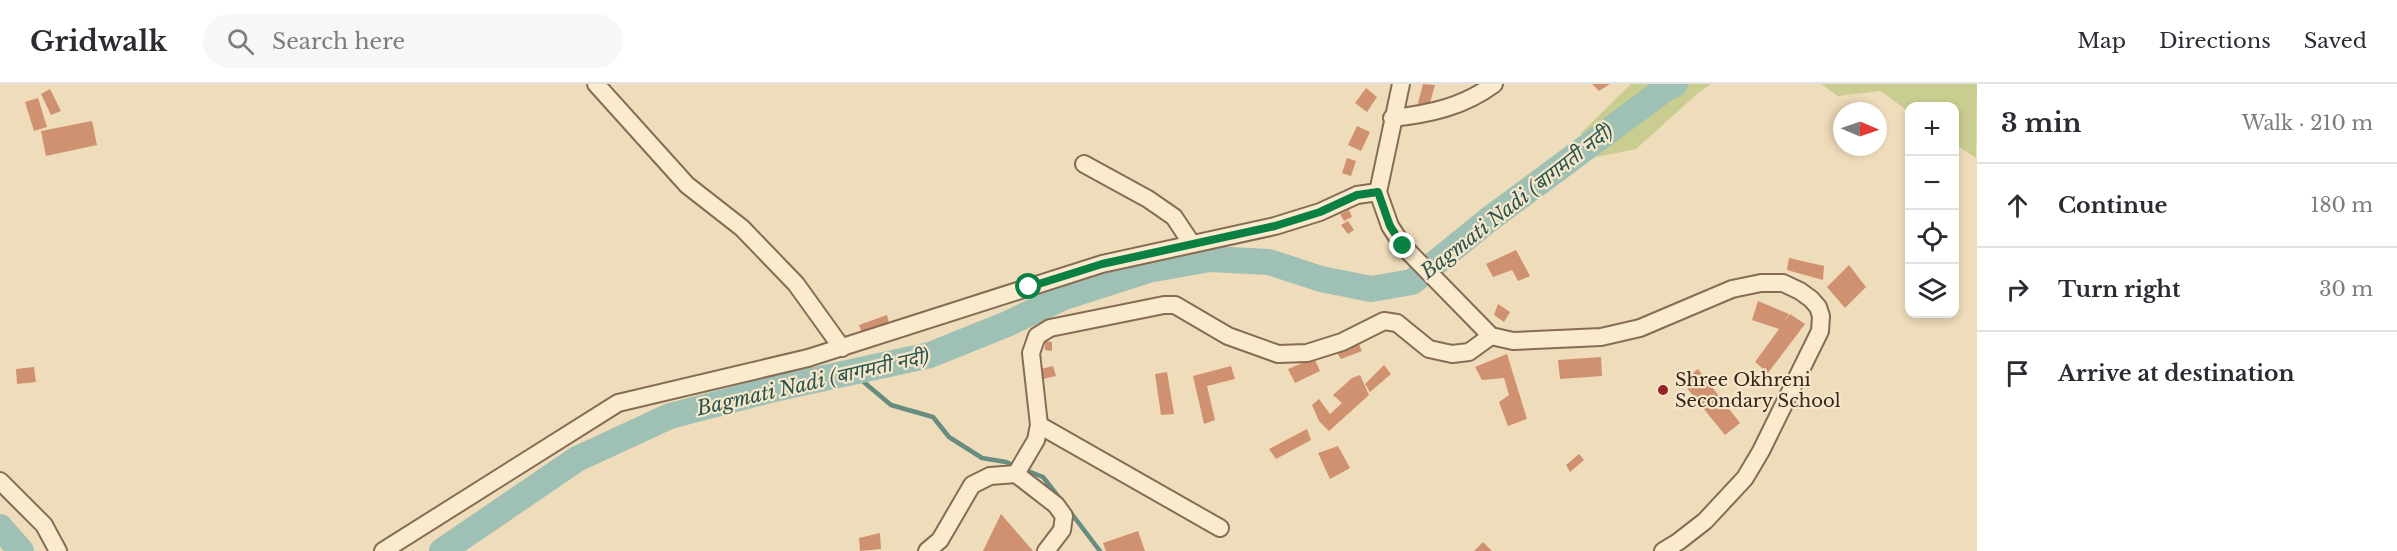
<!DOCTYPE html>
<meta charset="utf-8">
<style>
:root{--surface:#fff;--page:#f7f7f7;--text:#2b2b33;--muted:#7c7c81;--line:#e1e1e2}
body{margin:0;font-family:"Libre Baskerville","Noto Sans Devanagari",serif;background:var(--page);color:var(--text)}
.controls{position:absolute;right:18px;top:18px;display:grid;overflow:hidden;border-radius:12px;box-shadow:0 3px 9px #0003}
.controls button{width:54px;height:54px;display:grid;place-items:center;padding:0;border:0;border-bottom:2px solid var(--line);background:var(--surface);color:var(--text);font:30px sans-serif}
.compass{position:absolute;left:1833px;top:18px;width:54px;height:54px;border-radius:50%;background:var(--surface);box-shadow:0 3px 9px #0003;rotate:92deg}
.stop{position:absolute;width:18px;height:18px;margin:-14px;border:4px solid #0b8043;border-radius:50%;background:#fff}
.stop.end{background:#0b8043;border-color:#fff;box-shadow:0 2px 6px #0008}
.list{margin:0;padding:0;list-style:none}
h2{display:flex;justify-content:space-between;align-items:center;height:78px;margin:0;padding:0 24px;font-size:26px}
h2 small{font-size:20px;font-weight:400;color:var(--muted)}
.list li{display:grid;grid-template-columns:39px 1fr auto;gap:18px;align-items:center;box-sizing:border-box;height:84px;padding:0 24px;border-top:2px solid var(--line)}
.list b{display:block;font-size:22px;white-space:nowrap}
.list em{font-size:20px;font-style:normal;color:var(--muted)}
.icon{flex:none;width:33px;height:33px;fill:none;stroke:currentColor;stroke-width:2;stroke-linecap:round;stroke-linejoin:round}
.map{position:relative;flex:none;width:1977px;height:467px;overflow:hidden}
header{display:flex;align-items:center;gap:36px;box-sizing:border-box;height:84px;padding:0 30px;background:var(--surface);border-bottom:2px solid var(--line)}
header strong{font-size:28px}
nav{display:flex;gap:33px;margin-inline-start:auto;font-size:21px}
.search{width:420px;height:54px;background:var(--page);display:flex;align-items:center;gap:15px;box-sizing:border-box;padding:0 21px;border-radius:33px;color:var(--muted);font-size:22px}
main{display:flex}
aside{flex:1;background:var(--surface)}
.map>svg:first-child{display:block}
.green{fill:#c9cd8f}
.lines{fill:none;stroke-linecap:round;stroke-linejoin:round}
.stream{stroke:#678d81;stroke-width:4.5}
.river{stroke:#9fc0b4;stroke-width:26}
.building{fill:#cf916f}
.minor-casing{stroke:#866c54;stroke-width:20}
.minor{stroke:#faeace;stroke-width:16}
.route{stroke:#0b8043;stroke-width:8}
.poi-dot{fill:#98222a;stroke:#f6e7ca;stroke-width:2}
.labels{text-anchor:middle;stroke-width:4.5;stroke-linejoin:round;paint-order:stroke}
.poi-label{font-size:18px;fill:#35251a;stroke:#f6e7ca;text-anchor:start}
.water-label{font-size:20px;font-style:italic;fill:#285550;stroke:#f6e7ca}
</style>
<header>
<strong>Gridwalk</strong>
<div class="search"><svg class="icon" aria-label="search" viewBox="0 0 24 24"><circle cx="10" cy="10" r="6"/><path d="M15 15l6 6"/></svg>Search here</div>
<nav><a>Map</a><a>Directions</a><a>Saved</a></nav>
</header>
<main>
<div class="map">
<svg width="1977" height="467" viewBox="0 0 1977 467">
<rect width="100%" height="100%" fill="#efdcbb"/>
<g class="green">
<path d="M1631 0H1711L1698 9 1636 65 1596 73 1581 49Z"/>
<path d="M1821 0H1977L1976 74 1955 60 1954 22H1910L1909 28 1881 7 1838 12Z"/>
</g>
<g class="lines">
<g class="stream">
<path d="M853 289 891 321 933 333 949 353 982 374 1006 378 1043 393 1061 416"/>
<path d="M1068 425 1100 467"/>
</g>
<g class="river">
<path d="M0 443 21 467"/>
<path d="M442 467 577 375 670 332 774 305 930 271 1007 240 1064 213 1148 186 1210 175 1269 178 1321 195 1371 205 1412 198 1487 137 1665 5 1675 0"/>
</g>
</g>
<g class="building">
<path d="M1423 0 1435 1 1428 26 1417 23Z"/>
<path d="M1592 0H1610L1599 7Z"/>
<path d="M1366 4 1377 13 1367 28 1355 19Z"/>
<path d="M50 5 61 27 51 31 41 10Z"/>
<path d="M38 14 47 43 34 47 25 18Z"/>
<path d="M92 37 97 61 46 72 41 47Z"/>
<path d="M1357 42 1370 48 1361 67 1348 61Z"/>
<path d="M1347 74 1356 77 1351 92 1342 89Z"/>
<path d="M1349 126 1352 133 1344 137 1340 130Z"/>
<path d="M1348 137 1354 146 1348 150 1341 141Z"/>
<path d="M1516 166 1530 192 1518 197 1512 186 1493 193 1486 180Z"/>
<path d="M1789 174 1824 182 1823 196 1787 186Z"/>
<path d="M1849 181 1866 203 1845 224 1827 203Z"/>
<path d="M1758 217 1789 230 1784 238 1790 230 1805 240 1768 289 1755 278 1779 245 1752 236Z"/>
<path d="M1498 220 1510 228 1504 238 1494 231Z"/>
<path d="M887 231 889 240 862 249 859 241Z"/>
<path d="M1357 256 1362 267 1341 275 1335 266Z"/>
<path d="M1045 257 1052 258V267L1045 266Z"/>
<path d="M1507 270 1527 335 1508 342 1499 318 1509 311 1504 294 1482 296 1475 283Z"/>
<path d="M1601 273 1602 292 1560 295 1558 276Z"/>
<path d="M1314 274 1320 287 1295 299 1288 285Z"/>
<path d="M1384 281 1391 290 1370 308 1365 300Z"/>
<path d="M1053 282 1056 292 1039 296 1037 286Z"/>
<path d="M1231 282 1235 295 1207 302 1215 336 1204 340 1193 292Z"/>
<path d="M34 283 36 298 17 300 16 285Z"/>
<path d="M1698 285 1740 339 1725 351 1682 298Z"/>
<path d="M1167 288 1174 330 1161 331 1155 290Z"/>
<path d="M1360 291 1369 311 1329 347 1319 337 1312 321 1319 315 1330 330 1342 319 1333 311 1352 294Z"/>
<path d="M1307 345 1311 356 1276 375 1269 365Z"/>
<path d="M1338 362 1350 384 1330 395 1318 369Z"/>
<path d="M1579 370 1584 376 1570 388 1566 381Z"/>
<path d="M1001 430 1033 467H983Z"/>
<path d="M1138 447 1145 467H1106L1103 459Z"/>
<path d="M880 449 881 465 860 467 859 454Z"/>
<path d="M1483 458 1492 467H1474Z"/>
</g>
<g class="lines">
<defs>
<g id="minor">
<path d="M596 0 687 101 742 144 796 200 842 264"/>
<path d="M1401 0 1378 108 1390 142 1403 162 1491 252 1513 257 1601 253 1640 244 1732 205 1761 199H1783L1800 207 1811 215 1818 223 1821 232 1820 247 1761 367 1745 394 1705 437 1678 458 1663 467"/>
<path d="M1392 34C1429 30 1463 23 1494 0"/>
<path d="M1084 80 1148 115 1174 133 1192 160"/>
<path d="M1039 341 1220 444"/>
<path d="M1016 390 1036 356 1039 341 1031 269 1037 252 1050 244 1164 221H1175L1228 252 1278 270 1307 269 1342 258 1384 237 1397 239 1429 265 1452 270 1469 268 1491 252"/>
<path d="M0 397 44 441 58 467"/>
<path d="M383 467 618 319 808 274 1102 180 1275 142 1320 128 1357 111 1378 108"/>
<path d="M927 467 940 456 972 401 990 392 1016 390 1056 421 1064 432 1062 446 1046 467"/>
</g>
</defs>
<use href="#minor" class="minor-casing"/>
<use href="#minor" class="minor"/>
</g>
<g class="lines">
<path class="route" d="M1029 203 1102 180 1275 142 1320 128 1357 111 1378 108 1390 142 1403 162"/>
</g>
<circle class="poi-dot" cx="1663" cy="306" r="6"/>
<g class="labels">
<g class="poi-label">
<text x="1675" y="302">Shree Okhreni<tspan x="1675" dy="21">Secondary School</tspan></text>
</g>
<g class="water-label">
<text transform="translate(1517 117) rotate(-38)" y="7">Bagmati Nadi (बागमती नदी)</text>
<text transform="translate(813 298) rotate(-13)" y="7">Bagmati Nadi (बागमती नदी)</text>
</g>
</g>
</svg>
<div class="controls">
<button>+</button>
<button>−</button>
<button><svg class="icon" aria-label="locate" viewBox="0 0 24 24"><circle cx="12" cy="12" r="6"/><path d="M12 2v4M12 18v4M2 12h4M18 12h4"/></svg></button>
<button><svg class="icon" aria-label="layers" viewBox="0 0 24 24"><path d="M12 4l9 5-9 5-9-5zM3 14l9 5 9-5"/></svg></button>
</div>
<svg class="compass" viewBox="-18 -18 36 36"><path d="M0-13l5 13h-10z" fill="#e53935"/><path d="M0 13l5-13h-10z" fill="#7c7c81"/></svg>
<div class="stop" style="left:1029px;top:203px"></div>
<div class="stop end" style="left:1403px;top:162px"></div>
</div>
<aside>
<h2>3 min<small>Walk · 210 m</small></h2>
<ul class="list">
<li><svg class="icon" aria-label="ahead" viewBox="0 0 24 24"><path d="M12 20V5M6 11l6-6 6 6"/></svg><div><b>Continue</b></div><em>180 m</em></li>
<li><svg class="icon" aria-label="right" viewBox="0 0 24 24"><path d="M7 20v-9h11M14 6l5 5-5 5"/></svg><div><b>Turn right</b></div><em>30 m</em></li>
<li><svg class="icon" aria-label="arrive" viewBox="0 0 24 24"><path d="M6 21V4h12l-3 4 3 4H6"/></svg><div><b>Arrive at destination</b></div></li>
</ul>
</aside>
</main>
